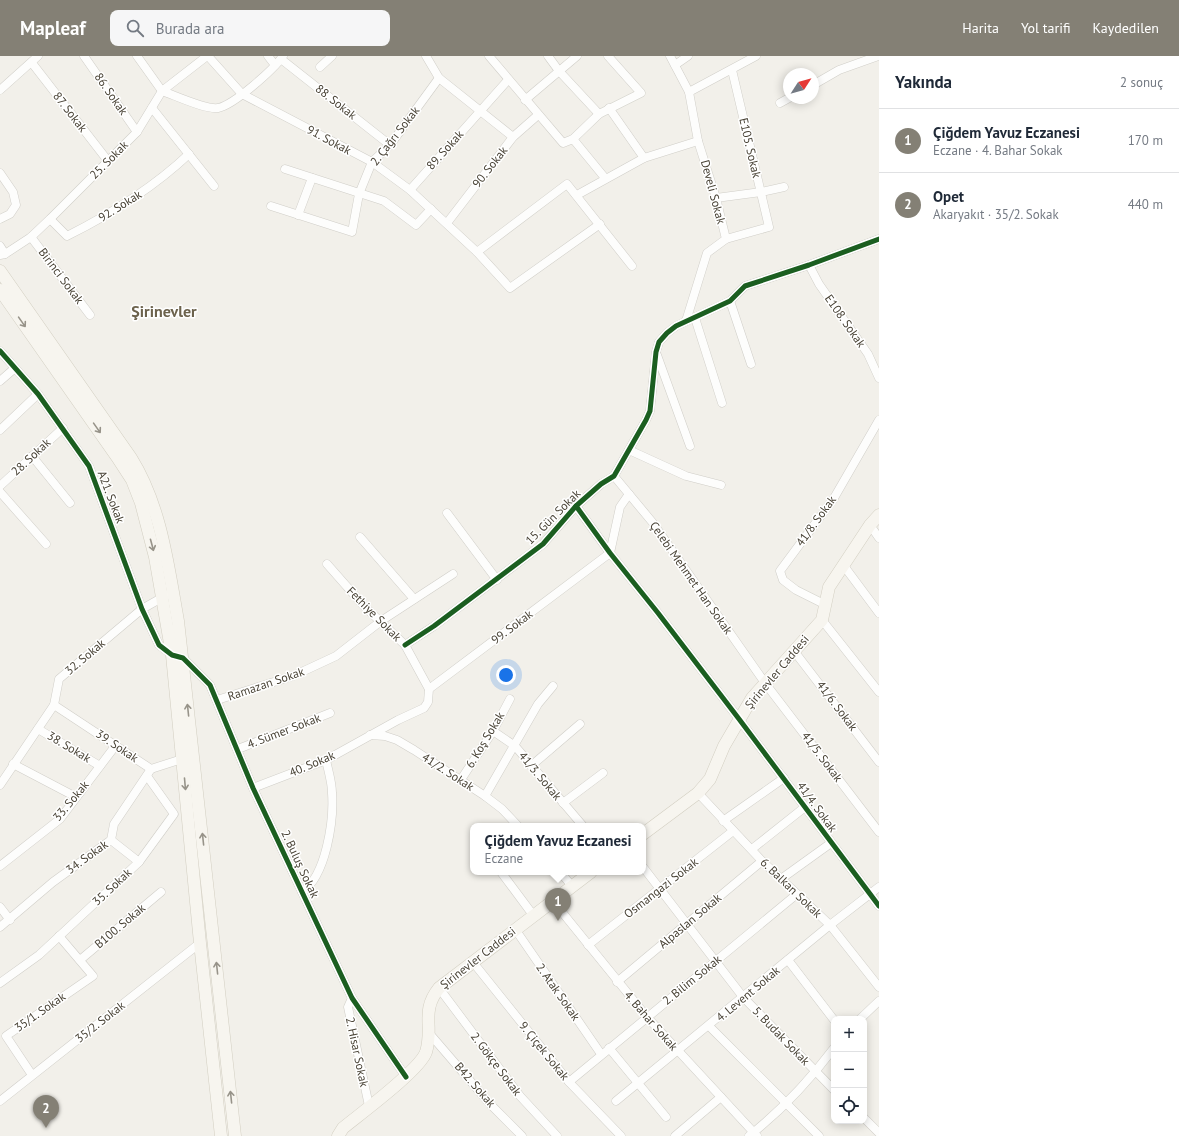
<!DOCTYPE html>
<html lang="tr">
<meta charset="utf-8">
<style>
:root{--surface:#fff;--page:#f6f6f7;--text:#1f2937;--muted:#747a83;--line:#e0e1e3;--accent:#848075}
body{margin:0;font-family:"PT Sans",sans-serif;background:var(--page);color:var(--text)}
.controls{position:absolute;right:12px;bottom:12px;display:grid;overflow:hidden;border-radius:8px;box-shadow:0 2px 10px #0003}
.controls button{width:36px;height:36px;display:grid;place-items:center;padding:0;border:0;border-bottom:1px solid var(--line);background:var(--surface);color:var(--text);font:20px sans-serif}
.compass{position:absolute;left:783px;top:12px;width:36px;height:36px;border-radius:50%;background:var(--surface);box-shadow:0 2px 10px #0003;rotate:54deg}
.you{position:absolute;left:506px;top:619px;width:14px;height:14px;margin:-10px;border:3px solid #fff;border-radius:50%;background:#1a73e8;box-shadow:0 0 0 6px #1a73e833}
.badge{display:grid;place-items:center;width:26px;height:26px;border-radius:50%;background:var(--accent);color:#fff;font-size:13px;font-weight:700}
.pin{position:absolute;translate:-50% -33px;filter:drop-shadow(0 1px 2px #0008)}
.pin::after{content:'';position:absolute;top:21px;width:14px;height:12px;background:inherit;clip-path:polygon(0 0,100% 0,50% 100%)}
.popup{position:absolute;left:470px;top:767px;width:176px;height:52px;box-sizing:border-box;display:grid;place-content:center;border-radius:8px;background:var(--surface);filter:drop-shadow(0 1px 3px #0005);font-size:13px;white-space:nowrap;color:var(--muted)}
.popup b{font-size:15px;color:var(--text)}
.popup::after{content:'';position:absolute;left:50%;top:100%;margin-left:-8px;border:8px solid transparent;border-top-color:var(--surface)}
.list{margin:0;padding:0;list-style:none}
h2{display:flex;justify-content:space-between;align-items:center;height:52px;margin:0;padding:0 16px;font-size:17px}
h2 small{font-size:13px;font-weight:400;color:var(--muted)}
.list li{display:grid;grid-template-columns:26px 1fr auto;gap:12px;align-items:center;box-sizing:border-box;height:64px;padding:0 16px;border-top:1px solid var(--line)}
.list b{display:block;font-size:15px;white-space:nowrap}
.list p{margin:0;font-size:13px;white-space:nowrap;color:var(--muted)}
.list em{font-size:13px;font-style:normal;color:var(--muted)}
.icon{flex:none;width:22px;height:22px;fill:none;stroke:currentColor;stroke-width:2;stroke-linecap:round;stroke-linejoin:round}
.map{position:relative;flex:none;width:879px;height:1080px;overflow:hidden}
header{display:flex;align-items:center;gap:24px;box-sizing:border-box;height:56px;padding:0 20px;background:var(--accent);color:#fff}
header strong{font-size:19px}
nav{display:flex;gap:22px;margin-inline-start:auto;font-size:14px}
.search{width:280px;height:36px;background:var(--page);display:flex;align-items:center;gap:10px;box-sizing:border-box;padding:0 14px;border-radius:8px;color:var(--muted);font-size:15px}
main{display:flex}
aside{flex:1;background:var(--surface)}
.map>svg:first-child{display:block}
.lines{fill:none;stroke-linecap:round;stroke-linejoin:round}
.minor-casing{stroke:#d0cec8;stroke-width:9}
.secondary-casing{stroke:#d2cec1;stroke-width:13}
.minor{stroke:#fdfdfc;stroke-width:8}
.secondary{stroke:#f7f5ef;stroke-width:12}
.cycleway-casing{stroke:#fff;stroke-width:8}
.cycleway{stroke:#1b5e20;stroke-width:5}
.oneway{stroke:#979389}
.labels{text-anchor:middle;stroke-width:3;stroke-linejoin:round;paint-order:stroke}
.street-label{font-size:12px;fill:#494336;stroke:#fff}
.district-label{font-size:16px;font-weight:bold;fill:#6c624c;stroke:#fff}
</style>
<header>
<strong>Mapleaf</strong>
<div class="search"><svg class="icon" aria-label="search" viewBox="0 0 24 24"><circle cx="10" cy="10" r="6"/><path d="M15 15l6 6"/></svg>Burada ara</div>
<nav><a>Harita</a><a>Yol tarifi</a><a>Kaydedilen</a></nav>
</header>
<main>
<div class="map">
<svg width="879" height="1080" viewBox="0 0 879 1080">
<rect width="100%" height="100%" fill="#f2f0ea"/>
<g class="lines">
<defs>
<g id="minor">
<path d="M84 0 137 76"/>
<path d="M137 0 162 35"/>
<path d="M208 0 242 38 372 106 410 134 477 196 510 232 600 168"/>
<path d="M268 0 275 9"/>
<path d="M426 0 439 22 513 81"/>
<path d="M489 0 563 87 573 83 605 122"/>
<path d="M548 0 559 15 599 58"/>
<path d="M670 0 689 36 698 85 716 142 726 183 707 197 686 265"/>
<path d="M281 3 390 89"/>
<path d="M32 7 108 105"/>
<path d="M675 9 688 0"/>
<path d="M320 11 332 0"/>
<path d="M813 29 839 14 878 0"/>
<path d="M0 34 38 0"/>
<path d="M162 35C174 39 206 54 218 52 234 49 274 13 283 0"/>
<path d="M689 36 756 0"/>
<path d="M525 44 577 0"/>
<path d="M780 47 789 42"/>
<path d="M152 52 214 130"/>
<path d="M609 52 644 102"/>
<path d="M573 83 599 58 641 37 608 0"/>
<path d="M285 113 384 145 416 169 431 153"/>
<path d="M0 117 13 136 16 149 10 158 0 163"/>
<path d="M410 134 508 24"/>
<path d="M577 139 644 102 698 85"/>
<path d="M716 142 761 136 784 131"/>
<path d="M271 150 352 176 359 138 372 106 390 89 439 22"/>
<path d="M298 159 312 122"/>
<path d="M50 163 67 180C111 158 153 132 189 98"/>
<path d="M447 167 513 81 538 59"/>
<path d="M31 181 90 259"/>
<path d="M726 183 769 171 732 14"/>
<path d="M0 190 5 198"/>
<path d="M477 196 567 128 632 210"/>
<path d="M0 199 5 198 31 181 50 163 137 76 162 35 207 0"/>
<path d="M809 209 819 228 868 298 879 322"/>
<path d="M730 245 751 308"/>
<path d="M695 262 722 347"/>
<path d="M0 295 38 338 89 410 142 553 159 589 172 599 183 602 210 629 253 732 352 942 406 1021"/>
<path d="M657 299 690 390"/>
<path d="M0 325 15 312"/>
<path d="M0 374 38 338"/>
<path d="M629 394 686 420 721 429"/>
<path d="M32 400 70 447"/>
<path d="M614 420 653 467 765 627 879 776"/>
<path d="M0 430 63 372"/>
<path d="M0 436 46 488"/>
<path d="M576 450 610 497 658 557 739 663 879 850"/>
<path d="M447 457 497 524"/>
<path d="M870 469 879 482"/>
<path d="M360 481 414 543"/>
<path d="M327 508 364 550 405 589 429 633"/>
<path d="M844 510 879 557"/>
<path d="M824 548 796 534 783 524 780 515 834 442 879 364"/>
<path d="M822 564 879 636"/>
<path d="M405 589 434 570 543 488 576 450 601 428 614 420 646 364 650 355 656 296 659 286 667 277 676 270 730 245 745 230 809 209 879 183"/>
<path d="M794 595 879 706"/>
<path d="M217 644 293 620 336 600 381 565 453 518"/>
<path d="M54 649 151 713 182 703"/>
<path d="M38 673 100 710"/>
<path d="M493 675 515 690 583 770"/>
<path d="M370 679 385 680 397 684 414 694 485 740 502 753 518 770"/>
<path d="M238 693 330 657"/>
<path d="M13 708 76 741"/>
<path d="M531 710 580 668"/>
<path d="M460 725 493 675 510 643"/>
<path d="M0 729 54 649 59 623 142 553 165 540"/>
<path d="M253 732 326 704 398 664 424 652 428 646 429 633 610 497 620 451 629 438"/>
<path d="M698 737 762 805 830 869 879 931"/>
<path d="M485 740 538 648 553 630"/>
<path d="M563 747 603 717"/>
<path d="M723 765 784 722"/>
<path d="M752 793 805 751"/>
<path d="M139 806 174 758 147 720"/>
<path d="M0 810 60 763 116 689"/>
<path d="M643 811 743 941 834 1034"/>
<path d="M501 816 533 859"/>
<path d="M560 816 572 830"/>
<path d="M781 823 831 787"/>
<path d="M302 836C326 820 334 765 332 737 332 726 328 714 326 704"/>
<path d="M553 845 647 961 757 1080"/>
<path d="M0 851 10 864"/>
<path d="M0 871 53 826 111 784 114 768 151 713"/>
<path d="M515 873 601 998"/>
<path d="M588 889 733 775"/>
<path d="M80 904 161 836"/>
<path d="M788 904 834 964"/>
<path d="M472 905 569 1026 621 1080"/>
<path d="M617 926 762 805"/>
<path d="M0 927 39 899 139 806 111 784"/>
<path d="M439 932 520 1040 557 1080"/>
<path d="M352 942 348 951 369 1050"/>
<path d="M860 963 879 945"/>
<path d="M709 970 819 1080"/>
<path d="M429 977 491 1049 522 1080"/>
<path d="M609 992 666 1061"/>
<path d="M32 1019 6 980 93 920 59 880"/>
<path d="M569 1026 797 838"/>
<path d="M0 1045 200 887"/>
<path d="M616 1045 830 869 879 831"/>
<path d="M864 1062 879 1077"/>
<path d="M675 1080 721 1041"/>
<path d="M749 1080C782 1054 809 1025 834 992"/>
</g>
<g id="secondary">
<path d="M0 215 131 402C161 450 168 509 178 565L235 1080"/>
<path d="M0 234 117 401 132 424 141 447 155 501 172 599 200 887 221 1080"/>
<path d="M643 778 698 737 710 723 724 690 752 642 822 564 829 531 870 469 879 459"/>
<path d="M338 1080 343 1072C360 1058 420 1014 426 996 434 970 420 956 439 932L591 816"/>
</g>
</defs>
<use href="#minor" class="minor-casing"/>
<use href="#secondary" class="secondary-casing"/>
<use href="#minor" class="minor"/>
<use href="#secondary" class="secondary"/>
<defs>
<g id="cycleway">
<path d="M0 295 38 338 89 410 142 553 159 589 172 599 183 602 210 629 253 732 352 942 406 1021"/>
<path d="M576 450 610 497 658 557 739 663 879 850"/>
<path d="M405 589 434 570 543 488 576 450 601 428 614 420 646 364 650 355 656 296 659 286 667 277 676 270 730 245 745 230 809 209 879 183"/>
</g>
</defs>
<use href="#cycleway" class="cycleway-casing"/>
<use href="#cycleway" class="cycleway"/>
</g>
<defs><path id="oneway-shaft" d="M-6 0H5M1.5-3L5.5 0L1.5 3" fill="none" stroke-width="1.6" stroke-linecap="round" stroke-linejoin="round"/></defs>
<g class="oneway">
<use href="#oneway-shaft" transform="translate(22 266) rotate(55)"/>
<use href="#oneway-shaft" transform="translate(97 372) rotate(55)"/>
<use href="#oneway-shaft" transform="translate(152 489) rotate(75)"/>
<use href="#oneway-shaft" transform="translate(188 654) rotate(-96)"/>
<use href="#oneway-shaft" transform="translate(185 728) rotate(85)"/>
<use href="#oneway-shaft" transform="translate(203 783) rotate(-96)"/>
<use href="#oneway-shaft" transform="translate(217 912) rotate(-96)"/>
<use href="#oneway-shaft" transform="translate(231 1041) rotate(-96)"/>
</g>
<g class="labels">
<g class="street-label">
<text transform="translate(111 38) rotate(55)" y="4">86. Sokak</text>
<text transform="translate(336 46) rotate(38)" y="4">88. Sokak</text>
<text transform="translate(70 56) rotate(52)" y="4">87. Sokak</text>
<text transform="translate(395 80) rotate(-52)" y="4">2. Çağrı Sokak</text>
<text transform="translate(329 84) rotate(28)" y="4">91. Sokak</text>
<text transform="translate(750 92) rotate(77)" y="4">E105. Sokak</text>
<text transform="translate(445 94) rotate(-48)" y="4">89. Sokak</text>
<text transform="translate(109 104) rotate(-45)" y="4">25. Sokak</text>
<text transform="translate(490 111) rotate(-52)" y="4">90. Sokak</text>
<text transform="translate(713 136) rotate(75)" y="4">Develi Sokak</text>
<text transform="translate(120 150) rotate(-32)" y="4">92. Sokak</text>
<text transform="translate(61 220) rotate(53)" y="4">Birinci Sokak</text>
<text transform="translate(845 265) rotate(55)" y="4">E108. Sokak</text>
<text transform="translate(31 401) rotate(-43)" y="4">28. Sokak</text>
<text transform="translate(111 441) rotate(69)" y="4">A21. Sokak</text>
<text transform="translate(553 461) rotate(-45)" y="4">15. Gün Sokak</text>
<text transform="translate(816 465) rotate(-54)" y="4">41/8. Sokak</text>
<text transform="translate(691 522) rotate(55)" y="4">Çelebi Mehmet Han Sokak</text>
<text transform="translate(374 558) rotate(45)" y="4">Fethiye Sokak</text>
<text transform="translate(512 571) rotate(-37)" y="4">99. Sokak</text>
<text transform="translate(85 601) rotate(-40)" y="4">32. Sokak</text>
<text transform="translate(777 616) rotate(-50)" y="4">Şirinevler Caddesi</text>
<text transform="translate(266 628) rotate(-19)" y="4">Ramazan Sokak</text>
<text transform="translate(837 650) rotate(53)" y="4">41/6. Sokak</text>
<text transform="translate(284 675) rotate(-21)" y="4">4. Sümer Sokak</text>
<text transform="translate(485 684) rotate(-59)" y="4">6. Koş Sokak</text>
<text transform="translate(117 690) rotate(34)" y="4">39. Sokak</text>
<text transform="translate(69 691) rotate(31)" y="4">38. Sokak</text>
<text transform="translate(822 701) rotate(53)" y="4">41/5. Sokak</text>
<text transform="translate(312 708) rotate(-23)" y="4">40. Sokak</text>
<text transform="translate(448 716) rotate(33)" y="4">41/2. Sokak</text>
<text transform="translate(540 720) rotate(50)" y="4">41/3. Sokak</text>
<text transform="translate(71 745) rotate(-50)" y="4">33. Sokak</text>
<text transform="translate(817 751) rotate(54)" y="4">41/4. Sokak</text>
<text transform="translate(87 801) rotate(-36)" y="4">34. Sokak</text>
<text transform="translate(300 808) rotate(65)" y="4">2. Buluş Sokak</text>
<text transform="translate(112 831) rotate(-43)" y="4">35. Sokak</text>
<text transform="translate(661 832) rotate(-38)" y="4">Osmangazi Sokak</text>
<text transform="translate(791 832) rotate(44)" y="4">6. Balkan Sokak</text>
<text transform="translate(690 865) rotate(-40)" y="4">Alpaslan Sokak</text>
<text transform="translate(120 870) rotate(-40)" y="4">B100. Sokak</text>
<text transform="translate(478 902) rotate(-38)" y="4">Şirinevler Caddesi</text>
<text transform="translate(692 924) rotate(-39)" y="4">2. Bilim Sokak</text>
<text transform="translate(558 936) rotate(55)" y="4">2. Atak Sokak</text>
<text transform="translate(748 938) rotate(-40)" y="4">4. Levent Sokak</text>
<text transform="translate(40 956) rotate(-35)" y="4">35/1. Sokak</text>
<text transform="translate(651 965) rotate(49)" y="4">4. Bahar Sokak</text>
<text transform="translate(100 966) rotate(-38)" y="4">35/2. Sokak</text>
<text transform="translate(781 980) rotate(46)" y="4">5. Budak Sokak</text>
<text transform="translate(544 995) rotate(51)" y="4">9. Çiçek Sokak</text>
<text transform="translate(357 996) rotate(78)" y="4">2. Hisar Sokak</text>
<text transform="translate(496 1008) rotate(53)" y="4">2. Gökçe Sokak</text>
<text transform="translate(475 1029) rotate(49)" y="4">B42. Sokak</text>
</g>
<g class="district-label">
<text x="164" y="261">Şirinevler</text>
</g>
</g>
</svg>
<div class="controls">
<button>+</button>
<button>−</button>
<button><svg class="icon" aria-label="locate" viewBox="0 0 24 24"><circle cx="12" cy="12" r="6"/><path d="M12 2v4M12 18v4M2 12h4M18 12h4"/></svg></button>
</div>
<svg class="compass" viewBox="-18 -18 36 36"><path d="M0-13l5 13h-10z" fill="#e53935"/><path d="M0 13l5-13h-10z" fill="#747a83"/></svg>
<div class="you"></div>
<div class="pin badge" style="left:558px;top:865px">1</div>
<div class="popup"><b>Çiğdem Yavuz Eczanesi</b>Eczane</div>
<div class="pin badge" style="left:46px;top:1072px">2</div>
</div>
<aside>
<h2>Yakında<small>2 sonuç</small></h2>
<ul class="list">
<li><span class="badge">1</span><div><b>Çiğdem Yavuz Eczanesi</b><p>Eczane · 4. Bahar Sokak</p></div><em>170 m</em></li>
<li><span class="badge">2</span><div><b>Opet</b><p>Akaryakıt · 35/2. Sokak</p></div><em>440 m</em></li>
</ul>
</aside>
</main>
